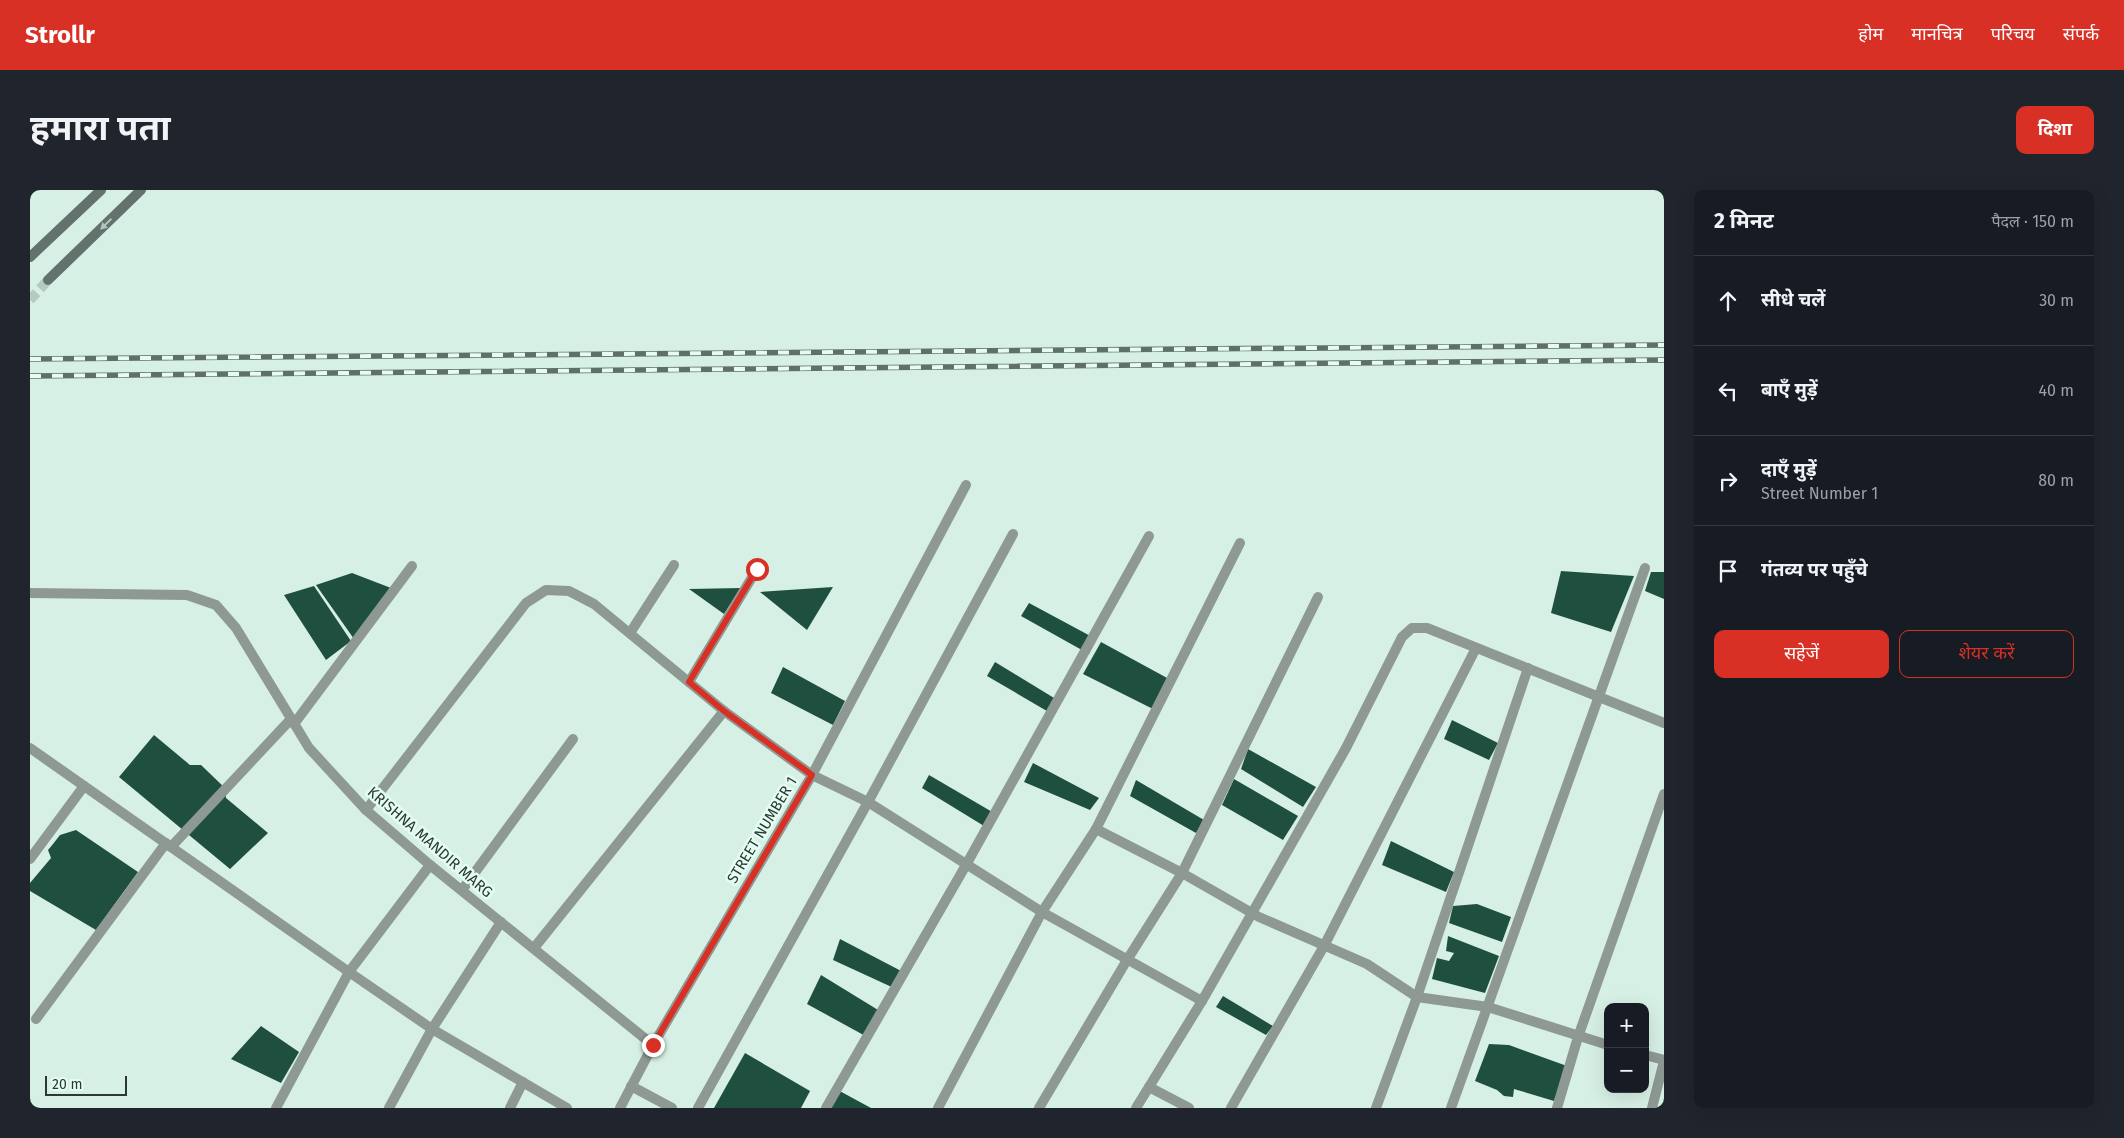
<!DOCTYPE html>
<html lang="hi">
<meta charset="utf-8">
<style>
:root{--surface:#171b24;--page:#20242c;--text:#f1f3f6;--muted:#9ea1a6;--line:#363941;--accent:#d93025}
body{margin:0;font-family:"Fira Sans","Noto Sans Devanagari",sans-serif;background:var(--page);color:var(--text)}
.controls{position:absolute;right:15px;bottom:15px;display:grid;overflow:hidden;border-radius:10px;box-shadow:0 5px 20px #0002}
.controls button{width:45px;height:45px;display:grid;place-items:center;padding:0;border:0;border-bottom:1px solid var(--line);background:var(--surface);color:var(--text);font:25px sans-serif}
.scale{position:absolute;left:15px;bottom:12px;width:82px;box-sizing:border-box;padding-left:5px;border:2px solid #2d3733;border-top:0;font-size:14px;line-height:18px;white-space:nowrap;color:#2d3733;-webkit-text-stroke:4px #e4fdf3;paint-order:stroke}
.stop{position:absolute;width:15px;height:15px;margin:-11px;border:4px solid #d93025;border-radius:50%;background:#fff}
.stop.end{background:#d93025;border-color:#fff;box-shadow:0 1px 5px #0008}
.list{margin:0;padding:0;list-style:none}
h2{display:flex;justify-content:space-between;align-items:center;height:65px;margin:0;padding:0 20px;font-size:21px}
h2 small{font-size:16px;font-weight:400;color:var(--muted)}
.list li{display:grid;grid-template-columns:32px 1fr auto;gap:15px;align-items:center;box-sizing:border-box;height:90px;padding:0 20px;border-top:1px solid var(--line)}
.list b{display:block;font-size:19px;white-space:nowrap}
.list p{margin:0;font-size:16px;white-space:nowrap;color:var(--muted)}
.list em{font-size:16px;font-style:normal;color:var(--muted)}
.actions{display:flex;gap:10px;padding:15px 20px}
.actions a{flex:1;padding:11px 0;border:1px solid var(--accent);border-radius:10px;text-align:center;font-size:18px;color:var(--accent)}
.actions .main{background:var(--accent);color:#fff}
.icon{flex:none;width:28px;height:28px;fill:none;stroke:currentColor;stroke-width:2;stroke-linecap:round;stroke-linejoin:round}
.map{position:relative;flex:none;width:1634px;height:918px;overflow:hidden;border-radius:10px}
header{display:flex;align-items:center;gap:30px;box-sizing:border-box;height:70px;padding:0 25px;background:var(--accent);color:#fff}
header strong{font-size:24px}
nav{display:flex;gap:28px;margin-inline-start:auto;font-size:18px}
.intro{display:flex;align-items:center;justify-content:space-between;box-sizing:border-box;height:120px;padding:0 30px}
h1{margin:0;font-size:35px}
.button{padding:12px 22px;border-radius:10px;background:var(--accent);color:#fff;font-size:18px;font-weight:700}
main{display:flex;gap:30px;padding:0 30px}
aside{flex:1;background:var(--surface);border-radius:10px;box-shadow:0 5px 20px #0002}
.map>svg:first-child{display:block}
.building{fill:#1f503f}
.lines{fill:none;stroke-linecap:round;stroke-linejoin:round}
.secondary-tunnel{stroke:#b5cbc1;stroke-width:10;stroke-dasharray:10 5;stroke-linecap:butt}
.street{stroke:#8e9994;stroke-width:10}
.secondary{stroke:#63726c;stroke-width:10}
.rail-casing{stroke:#616f69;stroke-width:5.5}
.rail{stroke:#e4fdf3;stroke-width:4;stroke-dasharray:11;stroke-linecap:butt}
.oneway{fill:#b0c5bd}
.route{stroke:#d93025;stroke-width:6}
.labels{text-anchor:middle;stroke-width:5;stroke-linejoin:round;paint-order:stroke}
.street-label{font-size:15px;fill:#2d3733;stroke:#e4fdf3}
</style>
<header>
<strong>Strollr</strong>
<nav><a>होम</a><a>मानचित्र</a><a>परिचय</a><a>संपर्क</a></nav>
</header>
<div class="intro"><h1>हमारा पता</h1><a class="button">दिशा</a></div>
<main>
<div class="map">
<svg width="1634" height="918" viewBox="0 0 1634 918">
<rect width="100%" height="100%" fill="#d7f0e5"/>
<g class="building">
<path d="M1531 381 1604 386 1581 442 1521 423Z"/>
<path d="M1621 382H1634V409L1615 401Z"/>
<path d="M322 383 361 398 324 449 286 395Z"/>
<path d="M284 396 321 451 296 470 254 405Z"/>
<path d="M803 397 777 440 730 402Z"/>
<path d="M711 398 694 424 659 399Z"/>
<path d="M999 413 1066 449 1059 464 991 426Z"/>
<path d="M1071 452 1139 489 1123 519 1053 484Z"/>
<path d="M965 472 1029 511 1022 524 957 486Z"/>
<path d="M753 477 815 511 803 535 741 503Z"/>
<path d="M1422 530 1468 553 1459 570 1414 549Z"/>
<path d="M124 545 160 575H171L195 598 196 608 238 643 200 679 89 587Z"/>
<path d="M1218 559 1286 597 1273 617 1211 579Z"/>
<path d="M1003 573 1069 608 1060 620 994 592Z"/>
<path d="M899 585 964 623 954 636 892 598Z"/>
<path d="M1204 589 1268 626 1253 650 1192 615Z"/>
<path d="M1106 590 1174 630 1166 643 1100 606Z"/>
<path d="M46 640 108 682 66 740 0 701V693L21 668 18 660 23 654 30 645Z"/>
<path d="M1361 651 1424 682 1416 702 1352 675Z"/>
<path d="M1447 714 1481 727 1472 752 1419 733 1423 716Z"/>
<path d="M1418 746 1469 766 1455 803 1402 789 1407 768 1419 771 1424 763 1416 761Z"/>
<path d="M810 749 875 783 866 799 803 770Z"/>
<path d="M791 785 853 823 839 848 777 814Z"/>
<path d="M1193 806 1243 836 1236 845 1186 817Z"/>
<path d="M231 836 269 862 251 893 201 869Z"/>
<path d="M1459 854 1479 855 1537 876 1524 911 1484 899 1483 907 1474 906 1467 900 1445 891Z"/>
<path d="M715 863 780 901 771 918H684Z"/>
<path d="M806 899 841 918H796Z"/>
</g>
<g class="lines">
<path class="secondary-tunnel" d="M0 110 18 90"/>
<g class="street">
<path d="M0 403 157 405 186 415 206 438 279 558 336 620 400 675 623 855"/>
<path d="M600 443 644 375"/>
<path d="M659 492 727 379"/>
<path d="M264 534 382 376"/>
<path d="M0 558 319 782 400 675"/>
<path d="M336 620 496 413 516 400 539 401 564 414 694 521 782 585 838 612 1012 722 1172 811"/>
<path d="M1066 639 1152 683 1229 727 1337 774 1387 807 1458 817 1578 855"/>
<path d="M141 657 261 529"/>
<path d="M0 669 54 596"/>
<path d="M432 700 543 549"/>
<path d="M504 758 694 521"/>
<path d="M6 829 136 653"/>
<path d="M1615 865 1634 870"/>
<path d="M601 896 642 918"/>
<path d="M1119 897 1159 918"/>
<path d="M246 918 319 782 402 839 537 918"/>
<path d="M359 918 402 839 471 732"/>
<path d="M480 918 493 892"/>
<path d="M590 918 623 855 782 585 936 295"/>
<path d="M668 918 838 612 983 344"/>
<path d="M796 918 936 675 1119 346"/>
<path d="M908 918 1012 722 1066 639 1210 353"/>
<path d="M1009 918 1097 770 1152 683 1288 407"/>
<path d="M1106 918 1172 811 1316 558 1372 447 1382 438H1397L1634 533"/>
<path d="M1201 918 1294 756 1446 458"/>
<path d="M1346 918 1387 807 1498 478"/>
<path d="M1421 918 1615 378"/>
<path d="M1527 918 1548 847 1634 604"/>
<path d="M1622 918 1634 871"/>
</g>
<g class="secondary">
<path d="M0 67 71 0"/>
<path d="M18 90 111 0"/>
</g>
<defs>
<g id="rail">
<path d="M0 169 1634 155"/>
<path d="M0 186 1634 170"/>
</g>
</defs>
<use href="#rail" class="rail-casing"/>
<use href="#rail" class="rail"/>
</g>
<defs><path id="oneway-solid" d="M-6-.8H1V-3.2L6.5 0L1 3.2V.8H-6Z" transform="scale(1.25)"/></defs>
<use class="oneway" href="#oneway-solid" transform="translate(76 34) rotate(136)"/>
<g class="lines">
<path class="route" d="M623 855 782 585 694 521 659 492 727 379"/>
</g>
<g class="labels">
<g class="street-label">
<text transform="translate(732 640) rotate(-59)" y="5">STREET NUMBER 1</text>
<text transform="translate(400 652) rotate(41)" y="5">KRISHNA MANDIR MARG</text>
</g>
</g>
</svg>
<div class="controls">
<button>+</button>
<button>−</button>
</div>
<div class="scale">20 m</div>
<div class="stop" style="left:727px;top:379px"></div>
<div class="stop end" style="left:623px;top:855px"></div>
</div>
<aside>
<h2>2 मिनट<small>पैदल · 150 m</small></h2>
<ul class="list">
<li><svg class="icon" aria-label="ahead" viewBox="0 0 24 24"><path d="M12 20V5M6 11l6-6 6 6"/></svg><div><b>सीधे चलें</b></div><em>30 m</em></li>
<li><svg class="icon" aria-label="left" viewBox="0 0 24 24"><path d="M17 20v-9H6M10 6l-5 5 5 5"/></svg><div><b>बाएँ मुड़ें</b></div><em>40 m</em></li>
<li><svg class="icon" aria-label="right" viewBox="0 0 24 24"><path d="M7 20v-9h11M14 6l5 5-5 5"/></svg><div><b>दाएँ मुड़ें</b><p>Street Number 1</p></div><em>80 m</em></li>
<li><svg class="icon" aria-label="arrive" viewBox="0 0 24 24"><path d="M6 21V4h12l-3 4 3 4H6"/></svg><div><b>गंतव्य पर पहुँचे</b></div></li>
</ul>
<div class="actions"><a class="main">सहेजें</a><a>शेयर करें</a></div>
</aside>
</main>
